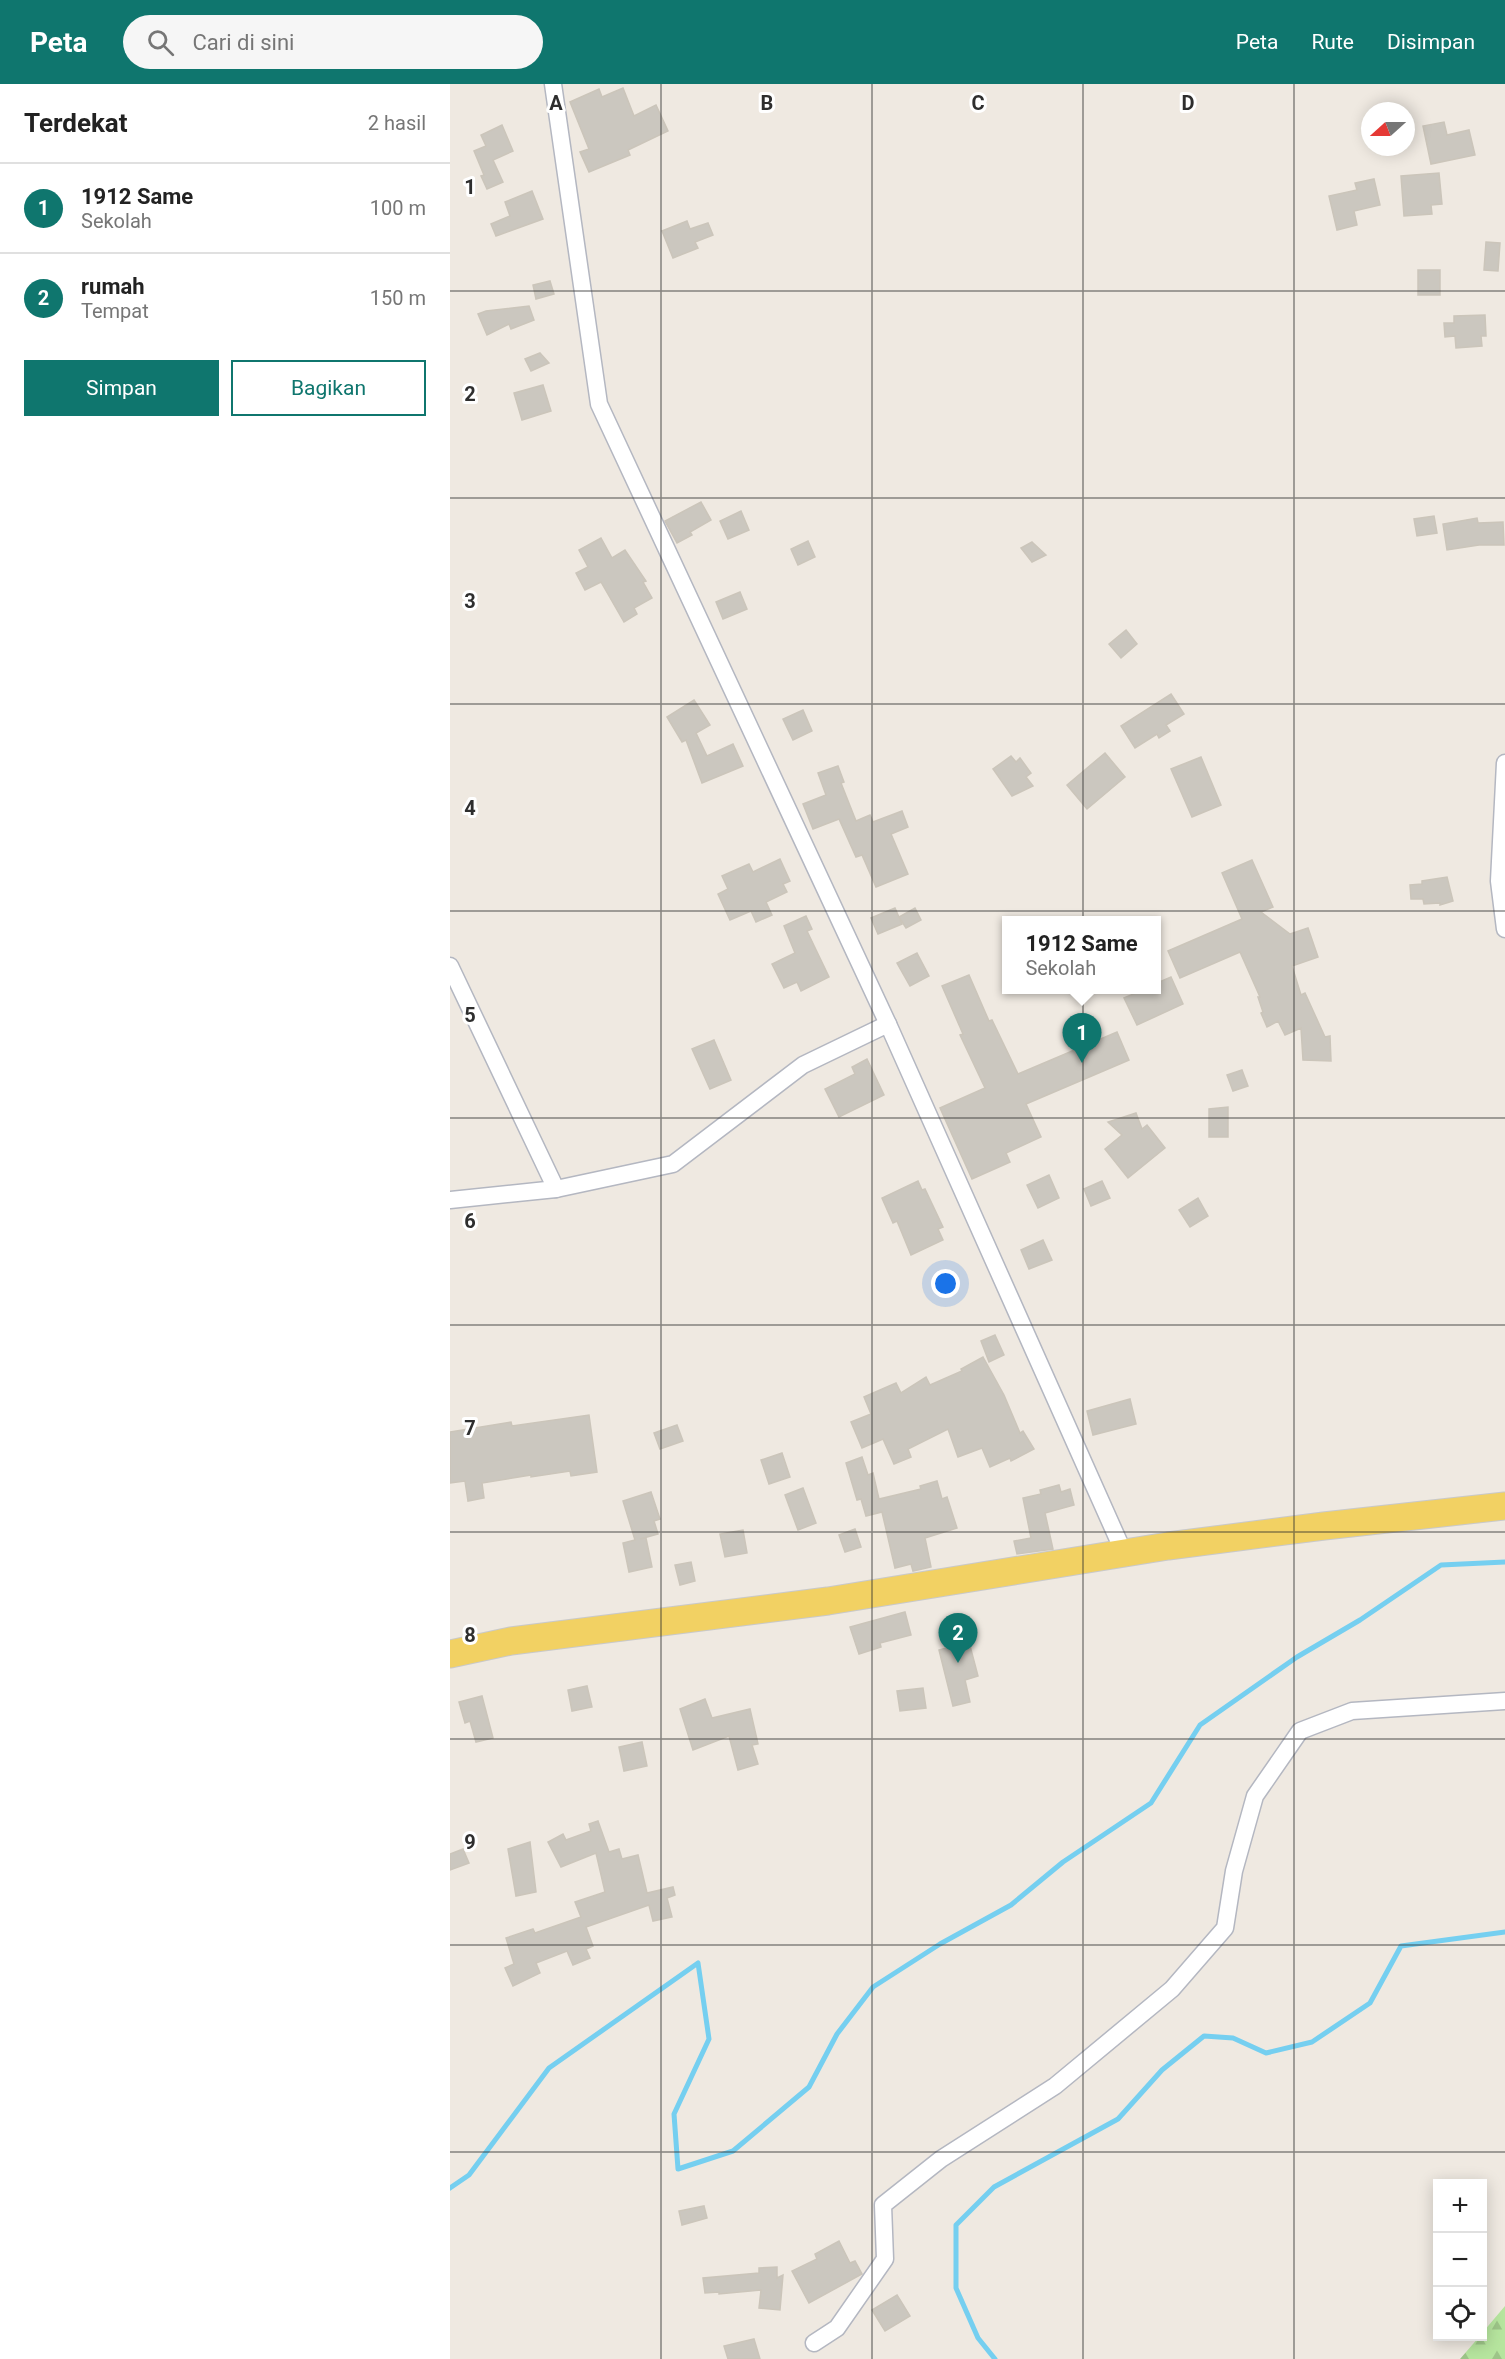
<!DOCTYPE html>
<html lang="id">
<meta charset="utf-8">
<style>
:root{--surface:#fff;--page:#f6f6f6;--text:#222;--muted:#767676;--line:#e0e0e0;--accent:#0f766e}
body{margin:0;font-family:Roboto,sans-serif;background:var(--page);color:var(--text)}
.controls{position:absolute;right:18px;bottom:18px;display:grid;overflow:hidden;border-radius:0px;box-shadow:0 3px 15px #0003}
.controls button{width:54px;height:54px;display:grid;place-items:center;padding:0;border:0;border-bottom:2px solid var(--line);background:var(--surface);color:var(--text);font:30px sans-serif}
.compass{position:absolute;left:911px;top:18px;width:54px;height:54px;border-radius:50%;background:var(--surface);box-shadow:0 3px 15px #0003;rotate:249deg}
.you{position:absolute;left:496px;top:1200px;width:21px;height:21px;margin:-15px;border:4px solid #fff;border-radius:50%;background:#1a73e8;box-shadow:0 0 0 9px #1a73e833}
.badge{display:grid;place-items:center;width:39px;height:39px;border-radius:50%;background:var(--accent);color:#fff;font-size:20px;font-weight:700}
.pin{position:absolute;translate:-50% -50px;filter:drop-shadow(0 2px 3px #0008)}
.pin::after{content:'';position:absolute;top:32px;width:21px;height:18px;background:inherit;clip-path:polygon(0 0,100% 0,50% 100%)}
.popup{position:absolute;left:552px;top:832px;width:159px;height:78px;box-sizing:border-box;display:grid;place-content:center;border-radius:0px;background:var(--surface);filter:drop-shadow(0 2px 4px #0005);font-size:20px;white-space:nowrap;color:var(--muted)}
.popup b{font-size:22px;color:var(--text)}
.popup::after{content:'';position:absolute;left:50%;top:100%;margin-left:-12px;border:12px solid transparent;border-top-color:var(--surface)}
.list{margin:0;padding:0;list-style:none}
h2{display:flex;justify-content:space-between;align-items:center;height:78px;margin:0;padding:0 24px;font-size:26px}
h2 small{font-size:20px;font-weight:400;color:var(--muted)}
.list li{display:grid;grid-template-columns:39px 1fr auto;gap:18px;align-items:center;box-sizing:border-box;height:90px;padding:0 24px;border-top:2px solid var(--line)}
.list b{display:block;font-size:22px;white-space:nowrap}
.list p{margin:0;font-size:20px;white-space:nowrap;color:var(--muted)}
.list em{font-size:20px;font-style:normal;color:var(--muted)}
.actions{display:flex;gap:12px;padding:18px 24px}
.actions a{flex:1;padding:14px 0;border:2px solid var(--accent);border-radius:0px;text-align:center;font-size:21px;color:var(--accent)}
.actions .main{background:var(--accent);color:#fff}
.icon{flex:none;width:33px;height:33px;fill:none;stroke:currentColor;stroke-width:2;stroke-linecap:round;stroke-linejoin:round}
.map{position:relative;flex:none;width:1055px;height:2275px;overflow:hidden}
header{display:flex;align-items:center;gap:36px;box-sizing:border-box;height:84px;padding:0 30px;background:var(--accent);color:#fff}
header strong{font-size:28px}
nav{display:flex;gap:33px;margin-inline-start:auto;font-size:21px}
.search{width:420px;height:54px;background:var(--page);display:flex;align-items:center;gap:15px;box-sizing:border-box;padding:0 21px;border-radius:33px;color:var(--muted);font-size:22px}
main{display:flex}
aside{flex:1;background:var(--surface)}
.map>svg:first-child{display:block}
.forest{fill:url(#forest-firs)}
.lines{fill:none;stroke-linecap:round;stroke-linejoin:round}
.stream{stroke:#75cff0;stroke-width:5}
.building{fill:#cbc7bf;stroke:#cbc5ba;stroke-width:1.5}
.minor-casing{stroke:#b4b7c1;stroke-width:19}
.primary-casing{stroke:#c9c9c9;stroke-width:29}
.minor{stroke:#fff;stroke-width:16}
.primary{stroke:#f2d163;stroke-width:27}
.grid{fill:none;stroke:#2e2e2e;stroke-width:1.5;stroke-opacity:0.55}
.grid-label{font-size:20px;text-anchor:middle;font-weight:bold;fill:#2e2e2e;stroke:#fff;stroke-width:6;stroke-linejoin:round;paint-order:stroke}
</style>
<header>
<strong>Peta</strong>
<div class="search"><svg class="icon" aria-label="search" viewBox="0 0 24 24"><circle cx="10" cy="10" r="6"/><path d="M15 15l6 6"/></svg>Cari di sini</div>
<nav><a>Peta</a><a>Rute</a><a>Disimpan</a></nav>
</header>
<main>
<aside>
<h2>Terdekat<small>2 hasil</small></h2>
<ul class="list">
<li><span class="badge">1</span><div><b>1912 Same</b><p>Sekolah</p></div><em>100 m</em></li>
<li><span class="badge">2</span><div><b>rumah</b><p>Tempat</p></div><em>150 m</em></li>
</ul>
<div class="actions"><a class="main">Simpan</a><a>Bagikan</a></div>
</aside>
<div class="map">
<svg width="1055" height="2275" viewBox="0 0 1055 2275">
<defs>
<pattern id="forest-firs" width="22" height="20" patternUnits="userSpaceOnUse" patternTransform="scale(1.5)"><rect width="22" height="20" fill="#b6e59e"/><path d="M5 1l3.5 6h-7zM16 11l3.5 6h-7z" fill="#9dc588"/></pattern>
</defs>
<rect width="100%" height="100%" fill="#efe9e1"/>
<path class="forest" d="M1055 2222V2275H1010L1029 2253 1032 2252 1033 2248Z"/>
<g class="lines">
<g class="stream">
<path d="M0 2104 19 2091 99 1984 248 1879 259 1955 224 2030 228 2085 283 2067 359 2003 387 1950 423 1903 490 1860 561 1821 613 1778 701 1719 750 1641 847 1573 910 1536 991 1481 1055 1478"/>
<path d="M545 2275 528 2254 506 2204V2141L544 2103 668 2035 712 1986 754 1952 783 1954 816 1969 862 1958 920 1919 951 1862 1055 1848"/>
</g>
</g>
<g class="building">
<path d="M173 4 184 32 206 21 218 47 178 66 180 71 139 88 130 68 139 65 120 18 149 5 152 13Z"/>
<path d="M994 38 997 51 1019 46 1025 71 981 80 973 42Z"/>
<path d="M52 41 63 67 43 76 53 98 37 105 31 92 34 91 24 67 36 62 31 51Z"/>
<path d="M989 89 992 120 981 121 982 130 954 132 951 92Z"/>
<path d="M924 95 930 121 904 127 907 141 887 146 879 112 907 106 905 99Z"/>
<path d="M82 107 93 135 46 152 41 140 60 132 55 118Z"/>
<path d="M237 137 240 145 258 139 263 151 245 158 248 164 223 174 212 147Z"/>
<path d="M1036 158 1050 159 1048 187 1034 186Z"/>
<rect x="968" y="186" width="22" height="25"/>
<path d="M100 197 104 210 86 215 83 201Z"/>
<path d="M79 222 84 236 61 245 59 240 37 251 28 230 36 227Z"/>
<path d="M1035 231 1036 252H1031L1032 262 1006 264 1005 252 995 253 994 239H1004V232Z"/>
<path d="M90 269 99 279 81 287 75 275Z"/>
<path d="M93 301 101 327 72 336 64 309Z"/>
<path d="M251 418 261 436 240 448 242 451 227 459 215 437Z"/>
<path d="M291 427 299 446 278 455 270 437Z"/>
<path d="M984 432 987 449 967 452 964 435Z"/>
<path d="M1027 434 1028 439 1053 438 1054 461H1029L997 466 993 440Z"/>
<path d="M151 454 162 474 175 466 196 497 193 498 202 514 184 524 187 530 174 538 151 498 135 506 126 489 138 483 129 466Z"/>
<path d="M358 457 365 473 348 481 341 465Z"/>
<path d="M582 458 596 471 582 478 571 464Z"/>
<path d="M290 508 297 525 273 535 266 518Z"/>
<path d="M676 546 687 560 671 574 659 560Z"/>
<path d="M721 610 734 630 716 641 720 647 709 654 707 650 685 664 671 642Z"/>
<path d="M244 616 260 641 246 649 257 672 283 660 293 682 252 699 236 656 232 658 217 633Z"/>
<path d="M353 626 362 647 343 656 333 635Z"/>
<path d="M655 669 675 693 637 725 617 701Z"/>
<path d="M561 672 566 678 570 674 581 689 576 693 583 702 562 712 543 685Z"/>
<path d="M751 673 771 721 742 733 721 685Z"/>
<path d="M388 682 394 698 391 699 406 737 420 731 423 738 452 727 458 743 441 750 458 790 426 803 412 771 406 773 389 735 363 745 353 720 376 711 368 689Z"/>
<path d="M330 775 340 797 333 800 337 808 316 818 322 831 306 838 301 827 280 836 268 810 278 805 272 792 299 780 303 788Z"/>
<path d="M802 776 823 823 811 828 840 850 858 844 868 873 842 882 851 911 855 909 875 953 880 952 881 977 853 976 851 944 835 951 828 937 817 943 811 929 813 928 808 913H810L790 868 730 894 718 867 792 835 772 789Z"/>
<path d="M997 793 1003 817 990 821V819L974 820 973 815H961L960 801 972 800V797Z"/>
<path d="M445 824 452 840 428 850 421 834Z"/>
<path d="M465 824 471 836 456 844 449 833Z"/>
<path d="M356 832 362 845 357 847 379 893 351 907 347 898 334 904 322 880 345 869 334 842Z"/>
<path d="M467 869 479 892 460 902 447 879Z"/>
<path d="M519 891 539 937 542 936 568 990 667 948 679 976 576 1020 591 1053 556 1069 560 1078 522 1095 490 1024 535 1004 510 951 513 950 492 902Z"/>
<path d="M721 893 733 920 687 941 674 914 693 906H707V899Z"/>
<path d="M264 956 281 996 260 1005 242 965Z"/>
<path d="M417 975 434 1011 389 1033 375 1005 405 990 402 983Z"/>
<path d="M792 986 798 1002 783 1007 777 991Z"/>
<path d="M778 1023V1053H759V1025Z"/>
<path d="M686 1029 692 1045 697 1041 715 1064 678 1094 655 1065 672 1051 658 1038Z"/>
<path d="M599 1091 609 1114 588 1124 577 1101Z"/>
<path d="M468 1097 472 1106 475 1105 493 1143 488 1145 493 1156 461 1171 447 1137 443 1139 432 1114Z"/>
<path d="M652 1097 660 1114 641 1122 634 1105Z"/>
<path d="M748 1114 758 1132 740 1143 729 1126Z"/>
<path d="M593 1156 602 1176 579 1185 571 1166Z"/>
<path d="M545 1251 554 1271 539 1278 531 1257Z"/>
<path d="M533 1273 554 1311 570 1349 573 1347 584 1365 561 1377 560 1374 540 1383 532 1364 508 1373 498 1345 458 1365 461 1373 444 1380 433 1355 412 1364 401 1338 421 1330 414 1313 446 1299 451 1309 476 1293 480 1301 512 1287 511 1285Z"/>
<path d="M680 1315 686 1340 643 1351 637 1327Z"/>
<path d="M139 1331 147 1388 121 1392 120 1387 81 1393V1391L32 1399 34 1414 18 1417 15 1397 0 1399V1348L61 1338 62 1342Z"/>
<path d="M227 1341 233 1357 210 1365 204 1349Z"/>
<path d="M332 1369 340 1393 319 1400 311 1376Z"/>
<path d="M412 1373 418 1391 423 1389 429 1415 471 1405 470 1402 487 1397 492 1415 497 1413 507 1444 475 1454 481 1483 463 1487 461 1480 445 1484 432 1428 416 1432 411 1415 407 1416 396 1379Z"/>
<path d="M609 1401 611 1408 620 1405 624 1421 595 1429 603 1465 567 1470 564 1457 581 1454 573 1414 591 1410 590 1406Z"/>
<path d="M353 1404 366 1439 348 1446 335 1411Z"/>
<path d="M201 1408 210 1435 204 1437 208 1450 190 1455 196 1454 202 1483 179 1488 173 1459 185 1456 173 1417Z"/>
<path d="M405 1445 411 1463 395 1468 389 1451Z"/>
<path d="M293 1446 297 1469 275 1473 270 1450Z"/>
<path d="M241 1478 245 1497 230 1501 225 1481Z"/>
<path d="M455 1528 461 1551 430 1559 431 1563 409 1570 400 1543Z"/>
<path d="M519 1558 528 1592 515 1596 520 1618 503 1622 489 1566Z"/>
<path d="M137 1602 142 1623 122 1627 118 1606Z"/>
<path d="M473 1604 476 1624 450 1627 447 1607Z"/>
<path d="M32 1612 43 1654 26 1658 20 1637 15 1639 9 1618Z"/>
<path d="M255 1615 262 1634 300 1625 308 1660 302 1661 308 1680 288 1686 279 1652 243 1666 230 1625Z"/>
<path d="M192 1658 197 1682 174 1687 169 1663Z"/>
<path d="M148 1737 159 1768 169 1765 172 1775 188 1771 197 1809 223 1803 225 1811 217 1814 222 1833 203 1837 199 1821 136 1843 143 1862 136 1865 140 1874 123 1881 117 1867 86 1879 90 1889 63 1902 55 1884 64 1880 56 1854 83 1845 85 1849 131 1833 125 1818 155 1808 146 1769 111 1783 98 1758 113 1750 116 1756 141 1747 139 1740Z"/>
<path d="M80 1758 86 1808 66 1812 58 1765Z"/>
<path d="M13 1765 19 1779 0 1786V1770Z"/>
<path d="M254 2122 257 2134 232 2141 229 2127Z"/>
<path d="M389 2157 400 2179 405 2177 412 2190 359 2219 342 2187 367 2175 365 2170Z"/>
<path d="M327 2183V2194L333 2191 330 2226 309 2224 311 2206 269 2210V2208L255 2209 253 2194 309 2189V2184Z"/>
<path d="M447 2211 460 2232 435 2247 422 2226Z"/>
<path d="M304 2255 310 2275H278L274 2262Z"/>
</g>
<g class="lines">
<defs>
<g id="minor">
<path d="M103 0 149 320 438 940 674 1469"/>
<path d="M1055 679 1049 797 1055 845"/>
<path d="M0 882 106 1105"/>
<path d="M0 1116 106 1105 223 1080 353 981 438 940"/>
<path d="M364 2259 387 2244 435 2175 433 2121 491 2075 605 2002 722 1905 775 1844 784 1787 805 1712 850 1647 902 1627 1055 1617"/>
</g>
<path id="primary" d="M0 1570 61 1557 378 1517 718 1462 874 1442 1055 1422"/>
</defs>
<use href="#minor" class="minor-casing"/>
<use href="#primary" class="primary-casing"/>
<use href="#minor" class="minor"/>
<use href="#primary" class="primary"/>
</g>
<path class="grid" d="M211 0V2275M422 0V2275M633 0V2275M844 0V2275M0 207H1055M0 414H1055M0 620H1055M0 827H1055M0 1034H1055M0 1241H1055M0 1448H1055M0 1655H1055M0 1861H1055M0 2068H1055"/>
<g class="grid-label">
<text x="106" y="26">A</text>
<text x="317" y="26">B</text>
<text x="528" y="26">C</text>
<text x="738" y="26">D</text>
<text x="20" y="110">1</text>
<text x="20" y="317">2</text>
<text x="20" y="524">3</text>
<text x="20" y="731">4</text>
<text x="20" y="938">5</text>
<text x="20" y="1144">6</text>
<text x="20" y="1351">7</text>
<text x="20" y="1558">8</text>
<text x="20" y="1765">9</text>
</g>
</svg>
<div class="controls">
<button>+</button>
<button>−</button>
<button><svg class="icon" aria-label="locate" viewBox="0 0 24 24"><circle cx="12" cy="12" r="6"/><path d="M12 2v4M12 18v4M2 12h4M18 12h4"/></svg></button>
</div>
<svg class="compass" viewBox="-18 -18 36 36"><path d="M0-13l5 13h-10z" fill="#e53935"/><path d="M0 13l5-13h-10z" fill="#767676"/></svg>
<div class="you"></div>
<div class="pin badge" style="left:632px;top:979px">1</div>
<div class="popup"><b>1912 Same</b>Sekolah</div>
<div class="pin badge" style="left:508px;top:1579px">2</div>
</div>
</main>
